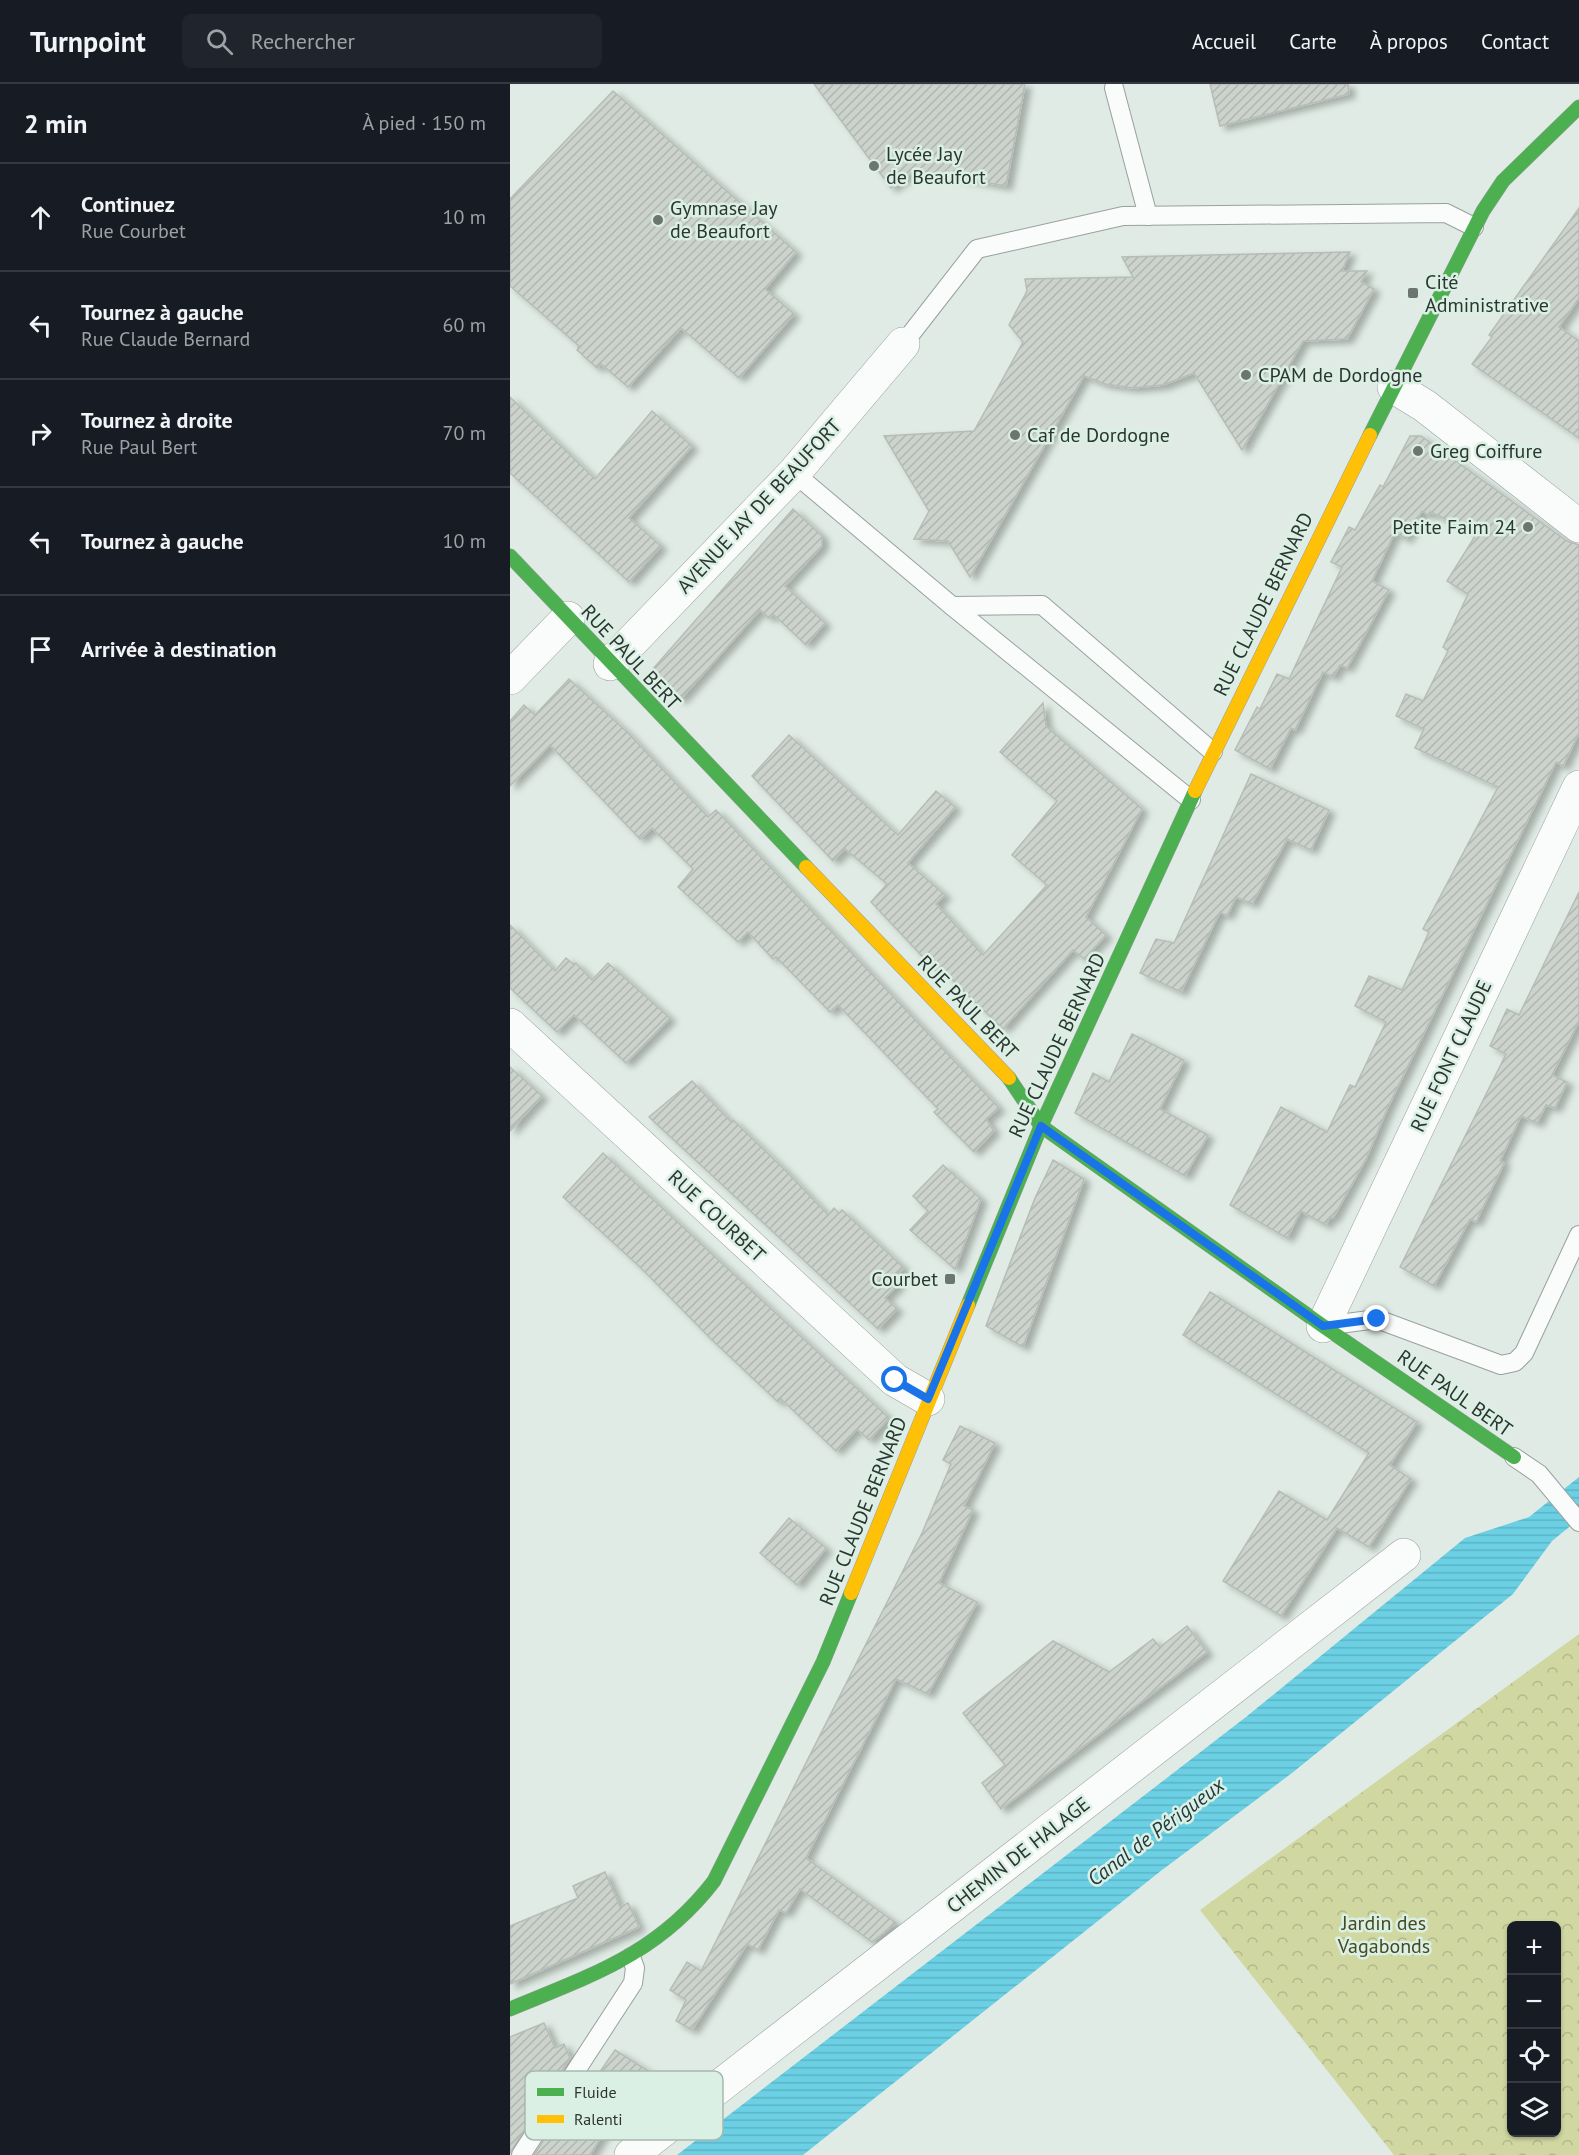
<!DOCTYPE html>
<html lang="fr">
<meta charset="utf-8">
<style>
:root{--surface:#171b24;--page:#20242c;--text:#f1f3f6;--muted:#9ea1a6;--line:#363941}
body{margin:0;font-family:"PT Sans",sans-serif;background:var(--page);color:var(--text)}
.controls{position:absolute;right:18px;bottom:18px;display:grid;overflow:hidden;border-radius:9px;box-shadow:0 2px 4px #0004}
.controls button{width:54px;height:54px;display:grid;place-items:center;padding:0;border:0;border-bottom:2px solid var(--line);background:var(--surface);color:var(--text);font:30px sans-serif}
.stop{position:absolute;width:18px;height:18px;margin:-14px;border:4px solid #1a73e8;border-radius:50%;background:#fff}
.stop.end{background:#1a73e8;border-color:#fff;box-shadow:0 2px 6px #0008}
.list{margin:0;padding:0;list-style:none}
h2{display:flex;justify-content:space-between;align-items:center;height:78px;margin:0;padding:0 24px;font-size:26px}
h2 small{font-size:20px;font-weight:400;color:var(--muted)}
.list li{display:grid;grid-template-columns:39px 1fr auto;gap:18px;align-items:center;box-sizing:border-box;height:108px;padding:0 24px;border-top:2px solid var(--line)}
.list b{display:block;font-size:22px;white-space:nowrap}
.list p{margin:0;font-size:20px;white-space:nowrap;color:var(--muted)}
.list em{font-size:20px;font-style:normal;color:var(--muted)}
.icon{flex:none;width:33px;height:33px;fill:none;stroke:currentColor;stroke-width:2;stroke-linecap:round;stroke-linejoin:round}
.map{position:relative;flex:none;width:1069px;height:2071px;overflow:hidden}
header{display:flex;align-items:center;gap:36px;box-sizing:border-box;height:84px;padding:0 30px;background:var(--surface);border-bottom:2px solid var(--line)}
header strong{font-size:28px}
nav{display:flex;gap:33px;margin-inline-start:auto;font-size:21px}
.search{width:420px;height:54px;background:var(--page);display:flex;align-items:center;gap:15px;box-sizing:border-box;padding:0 21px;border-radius:9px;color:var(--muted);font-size:22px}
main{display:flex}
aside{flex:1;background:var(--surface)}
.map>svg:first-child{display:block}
.park{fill:url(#park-crowns);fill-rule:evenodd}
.water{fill:url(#water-rules)}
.building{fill:url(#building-hatch);stroke:#b6bdb7;stroke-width:1.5;filter:url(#shadow)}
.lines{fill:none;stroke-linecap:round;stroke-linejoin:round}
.lane-casing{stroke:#99a19d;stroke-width:20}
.street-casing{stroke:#99a19d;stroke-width:34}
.fast-casing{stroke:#99a19d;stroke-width:15}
.slow-casing{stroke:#99a19d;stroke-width:15}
.lane{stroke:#fafcfb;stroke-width:18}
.street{stroke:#fafcfb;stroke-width:33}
.fast{stroke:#4caf50;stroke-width:14}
.slow{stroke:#ffc107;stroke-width:14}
.route{stroke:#1a73e8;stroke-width:8}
.poi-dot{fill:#6c7570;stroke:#dbf0e5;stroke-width:2}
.labels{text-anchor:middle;stroke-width:5;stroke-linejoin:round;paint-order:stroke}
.poi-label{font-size:20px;fill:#2d3531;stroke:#dbf0e5;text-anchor:start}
.street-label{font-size:20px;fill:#2d3531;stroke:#dbf0e5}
.park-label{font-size:20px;fill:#474920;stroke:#dbf0e5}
.water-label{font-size:21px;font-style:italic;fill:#233a40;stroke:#dbf0e5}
.key{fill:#dbf0e5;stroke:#a7b8af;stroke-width:1.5}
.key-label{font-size:16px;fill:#2d3531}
</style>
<header>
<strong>Turnpoint</strong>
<div class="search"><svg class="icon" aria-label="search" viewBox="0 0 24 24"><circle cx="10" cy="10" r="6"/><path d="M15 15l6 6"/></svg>Rechercher</div>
<nav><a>Accueil</a><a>Carte</a><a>À propos</a><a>Contact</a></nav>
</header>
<main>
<aside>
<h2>2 min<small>À pied · 150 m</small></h2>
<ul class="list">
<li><svg class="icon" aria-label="ahead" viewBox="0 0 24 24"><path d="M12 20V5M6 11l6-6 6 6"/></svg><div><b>Continuez</b><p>Rue Courbet</p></div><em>10 m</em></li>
<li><svg class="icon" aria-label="left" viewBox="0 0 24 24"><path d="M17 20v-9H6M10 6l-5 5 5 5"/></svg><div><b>Tournez à gauche</b><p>Rue Claude Bernard</p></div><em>60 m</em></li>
<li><svg class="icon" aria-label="right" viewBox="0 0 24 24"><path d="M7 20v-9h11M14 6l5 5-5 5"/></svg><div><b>Tournez à droite</b><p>Rue Paul Bert</p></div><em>70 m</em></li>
<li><svg class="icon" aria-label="left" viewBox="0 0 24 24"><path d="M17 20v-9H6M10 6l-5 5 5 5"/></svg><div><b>Tournez à gauche</b></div><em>10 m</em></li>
<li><svg class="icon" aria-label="arrive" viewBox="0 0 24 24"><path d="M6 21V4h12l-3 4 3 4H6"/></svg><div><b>Arrivée à destination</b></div></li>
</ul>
</aside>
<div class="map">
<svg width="1069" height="2071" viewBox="0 0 1069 2071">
<defs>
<pattern id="park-crowns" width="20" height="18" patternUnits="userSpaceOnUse" patternTransform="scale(1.5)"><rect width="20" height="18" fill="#d0d7a1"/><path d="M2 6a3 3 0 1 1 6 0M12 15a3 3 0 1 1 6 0" fill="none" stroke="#b3b98b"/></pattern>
<pattern id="water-rules" width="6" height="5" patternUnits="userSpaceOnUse" patternTransform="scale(1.5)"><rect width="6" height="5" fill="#6bd0e4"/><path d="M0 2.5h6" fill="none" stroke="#5db3c4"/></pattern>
<pattern id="building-hatch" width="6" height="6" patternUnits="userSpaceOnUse" patternTransform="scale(1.5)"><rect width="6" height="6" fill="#ccd3cd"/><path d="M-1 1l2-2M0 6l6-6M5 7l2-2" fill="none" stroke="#b0b6b0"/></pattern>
<filter id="shadow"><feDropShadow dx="6" dy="4" stdDeviation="3" flood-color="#0004"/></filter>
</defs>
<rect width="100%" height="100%" fill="#e0ebe5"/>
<path class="park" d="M1069 1550V2071H884L690 1826ZM1002 1842H1046V2048H1002Z"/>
<path class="water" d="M1069 1393V1435L1042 1457 1003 1510 782 1689 652 1786 293 2071H167L736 1633 955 1454 1019 1433Z"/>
<g class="building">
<path d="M304 0H515L496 102 406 86 381 104Z"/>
<path d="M700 0H838L839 10 710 42Z"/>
<path d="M103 7 286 168 255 205 284 230 229 294 171 244 118 303 91 280 87 284 67 266 69 262 0 202V115Z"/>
<path d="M1069 124V214L1049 243 1069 257V354L962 280 982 253 979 251Z"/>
<path d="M840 168 832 187H857L851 198 864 205 837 255 793 257 732 366 684 289 653 301 622 304 595 300 574 292 460 493 438 457 404 455 419 427 374 352 464 347 513 258 499 241 517 207 515 195 623 193 612 173Z"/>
<path d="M0 313 85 395 142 327 182 362 119 434 151 462 119 498 0 389Z"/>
<path d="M900 352H911L1057 457 1069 461V649L1053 682 1046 678 878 1023 856 1075 823 1134 820 1133 816 1141 791 1127 777 1154 720 1121 771 1023 817 1048 840 1001 845 1003 876 938 845 922 859 892 892 906 919 848 913 845 988 703 905 664 914 645 886 632 896 610 913 617 938 567 933 563 958 510 937 497 967 449 920 428 918 431 912 427 896 455 885 448 862 497 879 506 837 584 830 581 823 593 813 588 785 646 781 644 760 685 725 666 747 623 750 625 767 590 779 595 832 483 821 478 839 443 845 446 870 401 873 403Z"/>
<path d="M283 425 312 452V462L275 502 315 539 296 561 263 530 259 534 250 526 170 616 142 586Z"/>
<path d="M59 595 117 648 198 733 206 726 489 1024 476 1035 484 1047 464 1068 424 1028 428 1025 328 921 320 928 266 873 263 875 238 848 228 858 168 803 183 785 142 744 130 755 40 661 0 702V637L14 621 25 631Z"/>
<path d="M533 619 536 642 632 725 576 833 596 851 574 875 563 866 493 945 431 885 428 889 361 818 377 800 335 765 323 777 242 692 279 651 388 751 426 707 445 723 398 779 435 811 426 820 473 871 537 801 502 771 547 717 490 668Z"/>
<path d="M741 690 819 726 801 766 777 755 742 820 726 813 717 832 710 828 671 908 630 889 646 855 664 859Z"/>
<path d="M1069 808V937L1042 991 1057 998 1045 1024 1036 1021 1027 1039 1011 1032 990 1077 994 1079 966 1138 960 1135 924 1202 890 1183 996 970 980 962 997 925 1009 931Z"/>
<path d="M0 841 45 887 56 874 63 880 66 879 82 896 98 879 160 934 116 979 64 931 47 948 0 904Z"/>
<path d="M622 950 674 976 650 1025 698 1051 675 1092 565 1029 583 989 599 998Z"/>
<path d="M0 983 32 1012 0 1047Z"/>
<path d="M182 997 221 1038 223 1036 276 1087 318 1131 324 1124 329 1129 332 1126 394 1184 383 1194 389 1200 375 1214 387 1225 368 1245 139 1033Z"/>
<path d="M93 1069 379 1334 359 1356 347 1345 326 1367 271 1315 268 1318 201 1255 131 1184 53 1113Z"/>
<path d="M543 1076 574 1095 513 1263 476 1242 525 1114Z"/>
<path d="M433 1081 471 1115 445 1185 400 1146 418 1127 403 1112Z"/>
<path d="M700 1208 907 1338 880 1381 901 1395 859 1463 827 1444 771 1532 713 1497 769 1407 817 1436 859 1369 673 1251Z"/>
<path d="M450 1342 485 1359 454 1422 463 1426 429 1499 467 1518 418 1610 386 1595 296 1774 386 1839 362 1858 290 1805 276 1829 269 1826 248 1866 237 1860 182 1946 166 1937 176 1916 160 1906 177 1878 191 1887 412 1449 441 1380 433 1376Z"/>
<path d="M279 1434 316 1464 287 1501 250 1469Z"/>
<path d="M677 1542 697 1568 491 1725 472 1699 495 1681 453 1629 543 1557 599 1588 643 1555 650 1563Z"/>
<path d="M95 1788 110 1823 118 1819 129 1843 0 1900V1842L68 1814 63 1802Z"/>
<path d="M34 1939 45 1964 54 1960 60 1974 0 2069V1953Z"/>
<path d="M105 1966 143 1990 114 2032 107 2027 80 2071H24L72 1998 76 2008Z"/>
</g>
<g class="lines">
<defs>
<g id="lane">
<path d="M604 4 638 132"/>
<path d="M393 260 467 165 613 132 936 129 964 143"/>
<path d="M284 389 442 522 681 716"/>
<path d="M442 522 532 521 703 668"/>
<path d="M814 1242 867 1235 991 1281 1005 1278 1014 1269 1069 1151"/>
<path d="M1004 1373 1029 1390 1069 1438"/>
<path d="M11 2071 123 1899 125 1884 121 1873"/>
</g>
<g id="street">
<path d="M884 303 915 322 1069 442"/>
<path d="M100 580 284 389 393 260"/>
<path d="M0 594 58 534"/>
<path d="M0 941 385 1296 418 1315"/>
<path d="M813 1242 1069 703"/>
<path d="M121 2071 894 1471"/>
</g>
<g id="fast">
<path d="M860 351 973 127 993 97 1069 23"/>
<path d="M0 472 296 783"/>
<path d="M499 994 531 1042 813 1242 1004 1373"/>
<path d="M458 1221 531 1042 685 707"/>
<path d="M0 1925C82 1891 148 1870 204 1797L313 1578 341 1509"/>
</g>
<g id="slow">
<path d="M685 707 860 351"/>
<path d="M296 783 499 994"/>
<path d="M341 1509 458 1221"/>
</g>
</defs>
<use href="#lane" class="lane-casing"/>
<use href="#street" class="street-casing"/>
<use href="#fast" class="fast-casing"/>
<use href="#slow" class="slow-casing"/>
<use href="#lane" class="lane"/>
<use href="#street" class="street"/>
<use href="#fast" class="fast"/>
<use href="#slow" class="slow"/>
</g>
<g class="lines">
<path class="route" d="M385 1296 418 1315 531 1042 813 1242 867 1235"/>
</g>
<g class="poi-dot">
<circle cx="364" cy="82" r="6"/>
<circle cx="148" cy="136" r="6"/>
<rect x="897" y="203" width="12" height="12" rx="3"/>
<circle cx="736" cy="291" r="6"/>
<circle cx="505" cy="351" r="6"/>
<circle cx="908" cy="367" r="6"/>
<circle cx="1018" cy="443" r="6"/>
<rect x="434" y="1189" width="12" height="12" rx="3"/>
</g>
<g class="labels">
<g class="poi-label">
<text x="376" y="77">Lycée Jay<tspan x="376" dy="23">de Beaufort</tspan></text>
<text x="160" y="131">Gymnase Jay<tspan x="160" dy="23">de Beaufort</tspan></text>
<text x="915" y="205">Cité<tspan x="915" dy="23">Administrative</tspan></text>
<text x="748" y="298">CPAM de Dordogne</text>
<text x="517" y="358">Caf de Dordogne</text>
<text x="920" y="374">Greg Coiffure</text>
<text x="1006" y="450" text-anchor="end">Petite Faim 24</text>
<text x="428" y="1202" text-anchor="end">Courbet</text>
</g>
<g class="street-label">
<text transform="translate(249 422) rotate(-47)" y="7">AVENUE JAY DE BEAUFORT</text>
<text transform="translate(753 520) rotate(-64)" y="7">RUE CLAUDE BERNARD</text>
<text transform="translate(121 573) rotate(47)" y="7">RUE PAUL BERT</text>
<text transform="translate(458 923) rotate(46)" y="7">RUE PAUL BERT</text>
<text transform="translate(547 961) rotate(-65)" y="7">RUE CLAUDE BERNARD</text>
<text transform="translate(941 972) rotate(-65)" y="7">RUE FONT CLAUDE</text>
<text transform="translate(207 1132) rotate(43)" y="7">RUE COURBET</text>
<text transform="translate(945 1309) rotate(35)" y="7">RUE PAUL BERT</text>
<text transform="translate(353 1427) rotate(-68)" y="7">RUE CLAUDE BERNARD</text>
<text transform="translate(508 1771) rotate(-38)" y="7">CHEMIN DE HALAGE</text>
</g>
<g class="park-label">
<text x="874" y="1846">Jardin des<tspan x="874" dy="23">Vagabonds</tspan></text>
</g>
<g class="water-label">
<text transform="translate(646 1748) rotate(-37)" y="7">Canal de Périgueux</text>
</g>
</g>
<rect x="15" y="1987" width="198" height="69" rx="9" class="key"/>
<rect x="27" y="2004" width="27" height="8" fill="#4caf50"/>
<rect x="27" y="2031" width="27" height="8" fill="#ffc107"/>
<g class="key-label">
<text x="64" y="2014">Fluide</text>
<text x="64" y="2041">Ralenti</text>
</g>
</svg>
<div class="controls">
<button>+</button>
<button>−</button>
<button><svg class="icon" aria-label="locate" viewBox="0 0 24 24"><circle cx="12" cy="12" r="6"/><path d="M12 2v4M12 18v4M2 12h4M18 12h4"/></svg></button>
<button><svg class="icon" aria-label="layers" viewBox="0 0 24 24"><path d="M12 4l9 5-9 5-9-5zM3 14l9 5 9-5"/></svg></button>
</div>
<div class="stop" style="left:385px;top:1296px"></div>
<div class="stop end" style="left:867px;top:1235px"></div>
</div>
</main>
